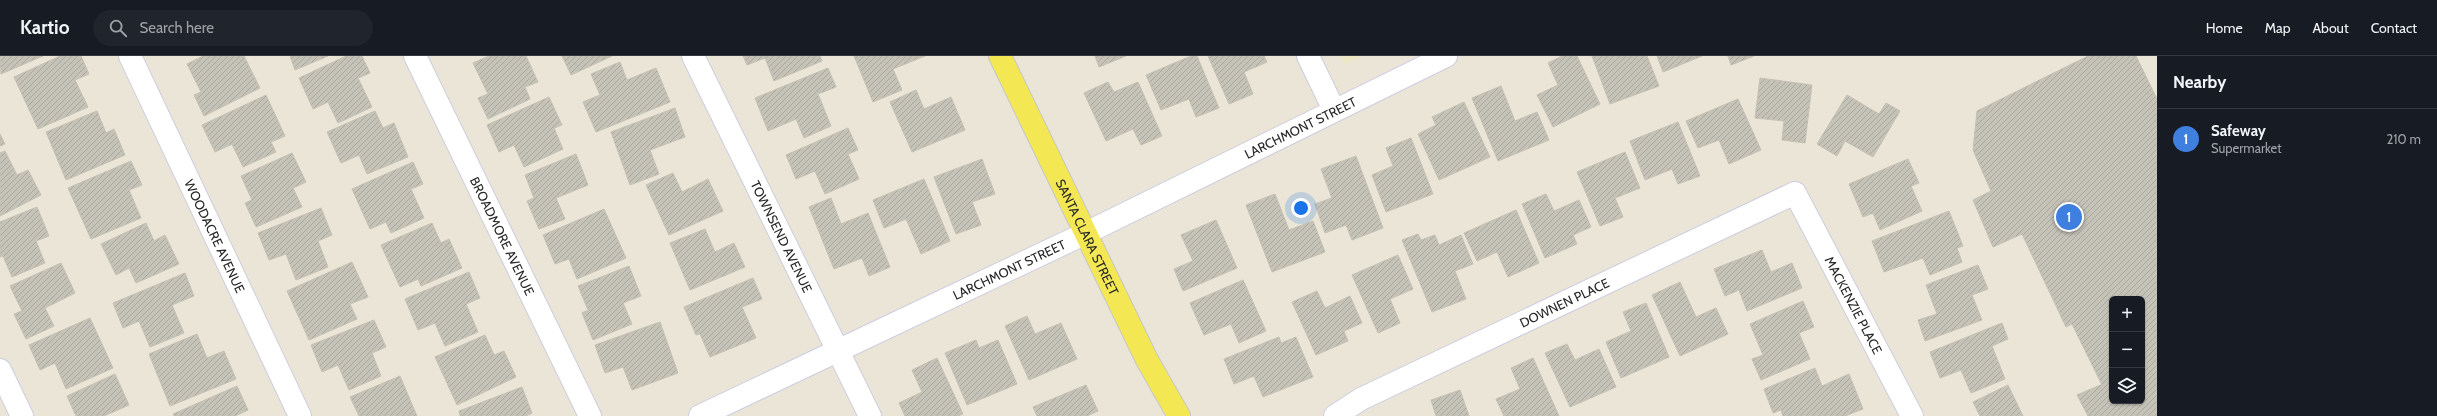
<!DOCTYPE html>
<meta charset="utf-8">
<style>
:root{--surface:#171b24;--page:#20242c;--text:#f1f3f6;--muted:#9ea1a6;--line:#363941;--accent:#0b8043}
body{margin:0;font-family:Cabin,sans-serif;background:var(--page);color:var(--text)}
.controls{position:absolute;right:12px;bottom:12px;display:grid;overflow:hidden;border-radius:6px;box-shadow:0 1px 3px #0004}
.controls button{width:36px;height:36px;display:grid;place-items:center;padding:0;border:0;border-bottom:1px solid var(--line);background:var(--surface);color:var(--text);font:20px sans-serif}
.you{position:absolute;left:1301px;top:152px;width:14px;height:14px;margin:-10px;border:3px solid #fff;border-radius:50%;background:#1a73e8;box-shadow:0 0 0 6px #1a73e833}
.badge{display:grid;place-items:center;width:26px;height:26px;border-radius:50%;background:var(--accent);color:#fff;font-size:13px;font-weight:700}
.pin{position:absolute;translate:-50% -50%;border:2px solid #fff;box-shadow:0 1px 4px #0006}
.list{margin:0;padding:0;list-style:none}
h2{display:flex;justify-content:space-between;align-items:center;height:52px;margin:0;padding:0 16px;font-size:17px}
h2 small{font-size:13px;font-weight:400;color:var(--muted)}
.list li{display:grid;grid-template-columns:26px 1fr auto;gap:12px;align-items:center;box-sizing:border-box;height:60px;padding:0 16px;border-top:1px solid var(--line)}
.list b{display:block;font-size:15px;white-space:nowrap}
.list p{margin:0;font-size:13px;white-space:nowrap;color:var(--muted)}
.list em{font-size:13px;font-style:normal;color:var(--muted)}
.icon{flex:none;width:22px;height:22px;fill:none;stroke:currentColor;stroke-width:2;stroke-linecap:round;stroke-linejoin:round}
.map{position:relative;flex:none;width:2157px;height:360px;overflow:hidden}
header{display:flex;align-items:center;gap:24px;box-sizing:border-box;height:56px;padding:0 20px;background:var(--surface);border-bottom:1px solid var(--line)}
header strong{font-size:19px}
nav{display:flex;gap:22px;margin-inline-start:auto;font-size:14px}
.search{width:280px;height:36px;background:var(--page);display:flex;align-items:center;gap:10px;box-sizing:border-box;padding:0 14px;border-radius:22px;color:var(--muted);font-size:15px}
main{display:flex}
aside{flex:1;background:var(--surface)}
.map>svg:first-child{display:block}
.education{fill:#ede7c6}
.building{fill:url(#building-hatch);stroke:#c5c1b2}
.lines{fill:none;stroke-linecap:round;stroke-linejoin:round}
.minor-casing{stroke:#cdcde1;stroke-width:24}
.major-casing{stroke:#c7c7c7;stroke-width:24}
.minor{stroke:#fff;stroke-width:22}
.major{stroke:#f3e854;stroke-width:22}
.labels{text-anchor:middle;stroke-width:3.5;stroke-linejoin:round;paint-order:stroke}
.street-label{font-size:13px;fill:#272727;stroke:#fff}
</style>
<header>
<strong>Kartio</strong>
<div class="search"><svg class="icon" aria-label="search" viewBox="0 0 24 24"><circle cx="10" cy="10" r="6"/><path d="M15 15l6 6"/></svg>Search here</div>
<nav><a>Home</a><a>Map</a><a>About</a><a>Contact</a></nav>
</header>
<main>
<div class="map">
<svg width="2157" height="360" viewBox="0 0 2157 360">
<defs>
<pattern id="building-hatch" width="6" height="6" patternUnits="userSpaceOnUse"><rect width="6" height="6" fill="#c5c2b8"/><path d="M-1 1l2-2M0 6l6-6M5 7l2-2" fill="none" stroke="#a9a79e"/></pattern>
</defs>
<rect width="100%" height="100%" fill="#eae5d7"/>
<path class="education" d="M1340 0H1363L1345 9Z"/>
<g class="building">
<path d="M0 0H43L1 18Z"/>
<path d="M60 0H81L89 18 75 24 88 51 38 73 14 21Z"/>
<path d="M203 0H244L260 32 204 60 194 39 201 36 187 8Z"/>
<path d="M290 0H328L295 14Z"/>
<path d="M346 0H362L370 17 358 22 372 51 338 67 328 46 313 53 299 22Z"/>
<path d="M489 0H526L538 26 525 31 530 43 488 63 478 42 488 38 473 7Z"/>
<path d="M562 0H612L571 19Z"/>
<path d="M743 0H820L822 5 774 25 765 2 747 9Z"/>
<path d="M854 0H925L893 13 902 34 873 46Z"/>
<path d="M1095 0H1126L1099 11Z"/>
<path d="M1191 0H1197L1219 52 1196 61 1189 43 1161 54 1146 19Z"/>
<path d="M1208 0H1264L1267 6 1244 16 1253 38 1229 48Z"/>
<path d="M1562 0H1577L1600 48 1553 71 1537 39 1558 29 1548 7Z"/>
<path d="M1592 0H1647L1659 30 1610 48Z"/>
<path d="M1657 0H1702L1663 16Z"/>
<path d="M1728 0H1754L1731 9Z"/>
<path d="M2088 0H2136L2157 43V303L2142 310V243H2112V324L2102 329 2072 268 2066 271 2022 178 1993 191 1973 144 1991 135 1973 94 1977 55Z"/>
<path d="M620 6 627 24 656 12 670 46 596 76 583 46 600 39 591 18Z"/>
<path d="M828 12 836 31 818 38 831 70 804 82 796 63 768 75 755 42Z"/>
<path d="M1760 22 1812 29 1805 87 1782 84 1784 65 1755 62Z"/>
<path d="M1108 26 1114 36 1138 26 1162 80 1141 89 1133 73 1106 85 1084 37Z"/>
<path d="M1501 30 1515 65 1537 56 1549 84 1498 105 1472 42Z"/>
<path d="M916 34 924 53 951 41 965 74 912 96 890 46Z"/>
<path d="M266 39 285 80 271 86 276 96 243 111 232 88 215 96 202 69Z"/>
<path d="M1847 39 1879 58 1886 47 1900 55 1873 101 1845 85 1837 100 1817 88Z"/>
<path d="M549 41 562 69 554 72 563 93 524 111 514 89 499 96 487 69Z"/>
<path d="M1738 43 1761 94 1729 108 1719 84 1698 92 1686 65Z"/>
<path d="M1464 46 1490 101 1439 124 1418 78 1436 69 1432 61Z"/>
<path d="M675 52 685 81 650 94 659 118 630 129 611 76Z"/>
<path d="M97 55 106 77 114 73 125 99 66 124 46 76Z"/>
<path d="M375 55 383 72 394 67 408 101 367 118 359 99 341 107 327 76Z"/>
<path d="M1678 66 1700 120 1678 128 1672 113 1645 124 1630 85Z"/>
<path d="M848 72 858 94 848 98 859 123 825 138 815 115 796 123 786 99Z"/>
<path d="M0 78 5 88 0 90Z"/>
<path d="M1411 82 1433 138 1386 156 1372 119 1393 110 1386 92Z"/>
<path d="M5 95 17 119 28 114 41 139 0 160V97Z"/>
<path d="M1625 96 1640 132 1615 142 1623 161 1600 170 1577 116Z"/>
<path d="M292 97 306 126 293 132 302 151 256 171 245 147 252 144 241 120Z"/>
<path d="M576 98 588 129 556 142 565 163 539 173 527 145 534 142 525 119Z"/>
<path d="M1356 100 1383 172 1352 184 1346 169 1325 177 1315 148 1332 142 1321 113Z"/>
<path d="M982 103 995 138 972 146 981 169 956 178 934 121Z"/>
<path d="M1908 103 1919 127 1911 130 1922 155 1880 174 1873 157 1863 161 1849 128Z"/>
<path d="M131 105 142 129 129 134 141 162 91 183 68 132Z"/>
<path d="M413 106 423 128 411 133 424 162 391 177 386 166 370 173 352 133Z"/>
<path d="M673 117 682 136 708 123 723 155 669 179 646 129Z"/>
<path d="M924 123 950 185 921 198 906 163 884 172 873 144Z"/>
<path d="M1275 138 1289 174 1313 165 1325 196 1272 216 1246 149Z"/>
<path d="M1546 138 1554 155 1579 144 1591 171 1573 179 1577 188 1545 202 1522 148Z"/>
<path d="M831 142 841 168 868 157 890 211 869 220 862 202 834 213 809 151Z"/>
<path d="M37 151 49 180 36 185 45 207 12 221 3 200 0 201V166Z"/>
<path d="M321 152 332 179 318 185 328 211 296 224 286 198 269 204 258 177Z"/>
<path d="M604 153 626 202 577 223 569 203 555 208 543 179Z"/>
<path d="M1516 154 1539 207 1508 221 1497 196 1477 205 1464 177Z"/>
<path d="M1949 155 1963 190 1957 192 1962 206 1930 219 1923 202 1884 216 1872 185Z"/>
<path d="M1216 164 1237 212 1183 235 1174 213 1193 205 1181 179Z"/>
<path d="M146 167 154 185 165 179 179 208 136 227 129 212 116 219 101 188Z"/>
<path d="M432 167 441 187 449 183 462 212 421 230 418 223 400 231 381 189Z"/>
<path d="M705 173 715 196 734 187 745 211 690 234 670 187Z"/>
<path d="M1418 178 1421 184 1435 179 1439 189 1461 179 1473 208 1455 215 1466 243 1432 256 1402 184Z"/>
<path d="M1762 194 1771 216 1792 207 1802 232 1747 255 1739 234 1725 240 1714 213Z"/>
<path d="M1398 199 1413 233 1390 243 1400 267 1378 277 1352 219Z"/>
<path d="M352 206 368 241 350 248 357 263 309 284 287 235Z"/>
<path d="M61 207 75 237 45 252 54 270 26 283 14 258 22 255 10 230Z"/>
<path d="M1978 209 1988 233 1972 239 1982 264 1925 285 1918 264 1937 258 1926 229Z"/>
<path d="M629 210 641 240 623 247 632 268 593 284 582 257 588 254 578 230Z"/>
<path d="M469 216 480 242 466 248 478 276 445 290 435 267 418 274 405 243Z"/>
<path d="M185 217 194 240 172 249 184 277 150 291 139 265 123 272 113 247Z"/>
<path d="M753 222 762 243 742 251 756 282 710 301 700 278 696 279 684 251Z"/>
<path d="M1243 224 1266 275 1239 287 1231 268 1204 279 1190 247Z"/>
<path d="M1680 226 1696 261 1716 252 1728 278 1680 300 1652 239Z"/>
<path d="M1317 235 1325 252 1350 240 1362 267 1344 275 1348 285 1316 299 1292 246Z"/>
<path d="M1803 245 1814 271 1799 277 1810 303 1761 324 1752 303 1763 299 1750 268Z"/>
<path d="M1646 247 1669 301 1621 322 1606 286 1631 275 1623 256Z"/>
<path d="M1027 260 1035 278 1061 267 1077 303 1029 324 1005 270Z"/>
<path d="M90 262 113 312 66 333 55 307 40 314 29 289Z"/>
<path d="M374 264 386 291 372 297 381 320 349 334 338 309 322 316 311 289Z"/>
<path d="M660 266 678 317 632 334 623 311 605 317 595 289Z"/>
<path d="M2002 267 2008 283 1992 290 2005 323 1971 337 1961 314 1940 322 1930 296Z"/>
<path d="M197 278 207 302 224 295 236 323 170 350 149 298Z"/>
<path d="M485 279 494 299 504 295 516 321 457 349 435 301Z"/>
<path d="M1279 281 1281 287 1296 281 1313 321 1263 341 1254 320 1234 328 1224 303Z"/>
<path d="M976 284 979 292 998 284 1017 328 967 349 945 297Z"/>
<path d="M1567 288 1575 304 1599 293 1616 331 1570 351 1545 297Z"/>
<path d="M937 302 963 358 958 360H905L899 347 922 336 912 314Z"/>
<path d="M1533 302 1559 360H1504L1496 343 1520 333 1511 312Z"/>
<path d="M2157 303V360H2088L2077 339 2112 324V345H2142V310Z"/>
<path d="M1815 312 1822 330 1849 318 1863 353 1845 360H1783L1781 354 1773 357 1764 333Z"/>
<path d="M115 318 129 349 104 360H76L67 340Z"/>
<path d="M400 320 417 360H359L350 341Z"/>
<path d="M1086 329 1098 355 1087 360H1037L1033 351Z"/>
<path d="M2008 329 2023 360H1980L1973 346Z"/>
<path d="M237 330 248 354 235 360H174L173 358Z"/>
<path d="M522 331 532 357 526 360H460L459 355Z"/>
<path d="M1460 334 1469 360H1436L1431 344Z"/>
</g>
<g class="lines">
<defs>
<g id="minor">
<path id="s1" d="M130 0 300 360"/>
<path id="s2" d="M415 0 590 360"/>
<path id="s3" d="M693 0 870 360"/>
<path d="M1308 0 1334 54"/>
<path d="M0 314 22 360"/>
<path id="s4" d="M700 360 1084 178 1446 0"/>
<path id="s5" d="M1335 360 1361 343 1795 137 1912 360"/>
</g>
<g id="major">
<path id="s6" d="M1000 0 1147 304 1179 360"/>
</g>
</defs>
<use href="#minor" class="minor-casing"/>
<use href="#major" class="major-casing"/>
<use href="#minor" class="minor"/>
<use href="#major" class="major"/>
</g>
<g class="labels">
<g class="street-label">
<text dy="5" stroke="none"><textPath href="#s4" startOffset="666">LARCHMONT STREET</textPath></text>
<text dy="5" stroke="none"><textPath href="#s1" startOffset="199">WOODACRE AVENUE</textPath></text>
<text dy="5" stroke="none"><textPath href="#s2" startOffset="200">BROADMORE AVENUE</textPath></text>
<text dy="5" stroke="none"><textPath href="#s3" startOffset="201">TOWNSEND AVENUE</textPath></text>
<text dy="5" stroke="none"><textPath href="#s6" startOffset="201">SANTA CLARA STREET</textPath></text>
<text dy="5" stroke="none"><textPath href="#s4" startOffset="342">LARCHMONT STREET</textPath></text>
<text dy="5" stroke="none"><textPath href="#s5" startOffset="256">DOWNEN PLACE</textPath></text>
<text dy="5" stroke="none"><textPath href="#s5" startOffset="638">MACKENZIE PLACE</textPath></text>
</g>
</g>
</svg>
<div class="controls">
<button>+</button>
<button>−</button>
<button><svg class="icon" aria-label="layers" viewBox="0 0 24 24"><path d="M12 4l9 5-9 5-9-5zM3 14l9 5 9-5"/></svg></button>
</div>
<div class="you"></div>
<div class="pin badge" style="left:2069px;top:161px;background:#3f7fe0">1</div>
</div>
<aside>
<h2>Nearby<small></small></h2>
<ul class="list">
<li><span class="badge" style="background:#3f7fe0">1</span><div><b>Safeway</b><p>Supermarket</p></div><em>210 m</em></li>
</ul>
</aside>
</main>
